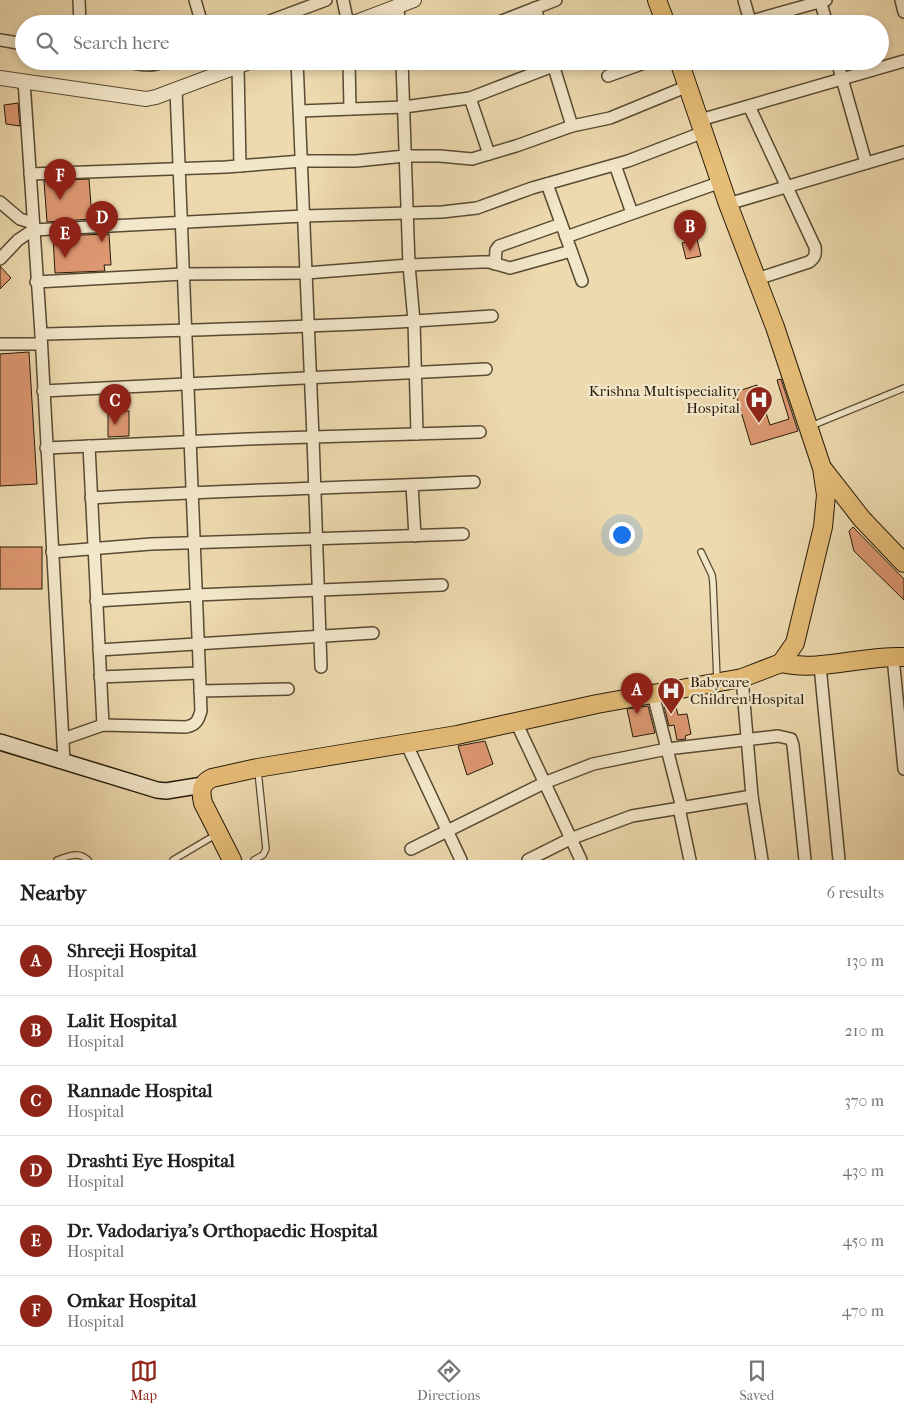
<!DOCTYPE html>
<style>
:root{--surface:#fff;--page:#f2f2f2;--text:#222;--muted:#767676;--line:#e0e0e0;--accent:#8f2418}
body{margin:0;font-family:"IM FELL French Canon",serif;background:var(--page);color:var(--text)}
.you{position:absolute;left:621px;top:534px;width:18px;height:18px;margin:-12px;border:4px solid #fff;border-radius:50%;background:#1a73e8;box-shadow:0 0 0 8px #1a73e833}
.badge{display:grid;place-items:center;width:32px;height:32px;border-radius:50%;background:var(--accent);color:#fff;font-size:16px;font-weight:700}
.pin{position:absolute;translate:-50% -41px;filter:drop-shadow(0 1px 2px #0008)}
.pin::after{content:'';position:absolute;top:26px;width:18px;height:15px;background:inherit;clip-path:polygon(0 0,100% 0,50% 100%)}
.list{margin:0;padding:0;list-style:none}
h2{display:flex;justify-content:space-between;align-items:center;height:65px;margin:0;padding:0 20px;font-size:21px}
h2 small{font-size:16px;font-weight:400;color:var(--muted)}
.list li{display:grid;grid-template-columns:32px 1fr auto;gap:15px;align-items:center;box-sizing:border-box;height:70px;padding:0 20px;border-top:1px solid var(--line)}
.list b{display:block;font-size:19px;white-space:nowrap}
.list p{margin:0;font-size:16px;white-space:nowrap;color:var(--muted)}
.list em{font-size:16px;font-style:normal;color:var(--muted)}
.icon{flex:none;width:28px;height:28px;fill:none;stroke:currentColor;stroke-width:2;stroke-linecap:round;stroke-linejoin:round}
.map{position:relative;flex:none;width:904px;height:860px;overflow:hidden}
.search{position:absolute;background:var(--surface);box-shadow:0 2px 8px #0003;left:15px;right:15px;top:15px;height:55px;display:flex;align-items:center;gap:12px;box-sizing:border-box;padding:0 18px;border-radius:28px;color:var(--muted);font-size:19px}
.sheet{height:485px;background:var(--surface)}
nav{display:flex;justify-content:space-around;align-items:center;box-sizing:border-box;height:70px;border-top:1px solid var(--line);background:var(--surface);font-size:14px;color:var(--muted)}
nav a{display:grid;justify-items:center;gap:2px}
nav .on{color:var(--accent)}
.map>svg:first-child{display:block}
.building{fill:#dd9871;stroke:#261a0a}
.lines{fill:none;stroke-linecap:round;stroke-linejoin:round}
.service-casing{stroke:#584a33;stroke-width:8}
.minor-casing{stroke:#584a33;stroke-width:14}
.tertiary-casing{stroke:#584a33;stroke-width:16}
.secondary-casing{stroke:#261a0a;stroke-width:18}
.primary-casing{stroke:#261a0a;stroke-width:20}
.service{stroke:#f3e7ca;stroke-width:5.5}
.minor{stroke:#f3e7ca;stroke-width:11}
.tertiary{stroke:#f3e7ca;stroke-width:14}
.secondary{stroke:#f3e7ca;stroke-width:15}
.primary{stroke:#e6bd77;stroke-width:18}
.labels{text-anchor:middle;stroke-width:4.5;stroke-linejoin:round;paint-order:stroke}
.poi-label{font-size:15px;fill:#261a0a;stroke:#f3e7ca;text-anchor:end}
</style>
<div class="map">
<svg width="904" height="860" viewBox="0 0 904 860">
<rect width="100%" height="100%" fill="#eddaae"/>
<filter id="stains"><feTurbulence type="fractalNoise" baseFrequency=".004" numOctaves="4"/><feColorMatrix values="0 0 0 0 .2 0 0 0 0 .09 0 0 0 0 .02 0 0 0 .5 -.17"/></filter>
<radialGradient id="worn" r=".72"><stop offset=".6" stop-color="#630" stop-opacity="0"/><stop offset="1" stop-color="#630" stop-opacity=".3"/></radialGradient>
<g class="building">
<path d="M18 103 20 126 6 124 4 105Z"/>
<path d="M89 179 92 219 47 222 44 181Z"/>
<path d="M109 234 111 265H104L105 271 55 273 53 236Z"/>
<path d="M697 239 701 256 686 259 682 243Z"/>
<path d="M0 266 11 278 0 289Z"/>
<path d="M29 352 37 484 0 486V354Z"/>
<path d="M781 379 798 431 751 445 735 392 757 385 770 425 789 419 777 380Z"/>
<path d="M108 411H129V436L108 437Z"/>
<path d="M853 527 904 579V600L854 551 849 531Z"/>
<rect x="0" y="547" width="42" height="42"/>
<path d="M675 703 678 715 687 714 691 734 685 736 686 739 677 740 674 725 669 726 664 706Z"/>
<path d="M648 706 655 733 633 737 627 709Z"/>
<path d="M485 741 493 764 467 775 458 746Z"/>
</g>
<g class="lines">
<defs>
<g id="service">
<path d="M811 426 904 388"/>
<path d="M701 552 712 575 713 583 717 680"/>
<path d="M57 860C69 856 78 851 88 860"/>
<path d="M173 860 217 834"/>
<path d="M254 860 263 855 266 849 258 771"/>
</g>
<g id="minor">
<path d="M79 0 80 24"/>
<path d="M195 0 202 24"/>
<path d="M343 0 348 24"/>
<path d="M744 0 750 21"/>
<path d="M820 0 827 24"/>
<path d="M901 0 904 12"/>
<path d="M398 6 399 24"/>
<path d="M535 8 540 24"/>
<path d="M262 24 326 0"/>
<path d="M494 24 556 0"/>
<path d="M741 24 826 0"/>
<path d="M0 40 24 44"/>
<path d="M123 61C138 64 150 68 166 61"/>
<path d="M216 61 221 73"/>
<path d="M297 61 313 437 321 667"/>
<path d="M349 61 350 109"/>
<path d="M402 61 409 265 414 321 417 434"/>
<path d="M552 61 572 126"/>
<path d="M837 61 866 163"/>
<path d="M238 67 240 166"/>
<path d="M608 76 650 61"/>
<path d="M24 81 41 334 64 761"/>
<path d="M470 98 489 154"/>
<path d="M749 106 815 247C816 254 815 258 809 262L757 279"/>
<path d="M300 111 404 107 470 98 566 61"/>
<path d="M700 120 904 61"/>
<path d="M615 165 632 213"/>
<path d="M30 174 226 167 302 161H356L405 156H440L472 159 516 146 572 126 610 118 688 86"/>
<path d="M547 184 582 281"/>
<path d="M0 202 20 219 33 223"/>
<path d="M728 204 904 152"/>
<path d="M566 237 721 182"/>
<path d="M0 259 18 240 33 230 304 216 442 212 477 208 532 188 628 161 704 132"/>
<path d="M495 264 496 250 499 246 561 224"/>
<path d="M36 282 183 274 306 273 409 265 481 262H489L510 268 571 251"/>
<path d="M41 334C191 330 342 327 492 316"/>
<path d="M0 344H41"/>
<path d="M43 391 486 369"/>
<path d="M89 446 103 725"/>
<path d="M46 448 248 439 480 432"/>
<path d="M412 485 415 536"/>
<path d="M91 498C219 490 346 488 474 482"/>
<path d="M52 552 151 544 463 534"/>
<path d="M96 601 196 595 442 585"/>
<path d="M99 650 373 633"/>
<path d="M893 657 904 769"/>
<path d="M820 666 839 860"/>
<path d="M100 677 199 673"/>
<path d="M742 678 752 796 762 860"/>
<path d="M200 691 288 689"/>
<path d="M653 694 682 808"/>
<path d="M516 722 581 860"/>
<path d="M63 739 103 725 186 727C196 725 198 721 201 711L176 90"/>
<path d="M406 743 461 860"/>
<path d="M679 808 690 860"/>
<path d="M411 849 544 783 593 764 667 749 778 736 791 739 793 745 805 860"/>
<path d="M528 860 570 839 632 816 752 796"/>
</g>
<g id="tertiary">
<path d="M351 24 414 0"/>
<path d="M0 78 146 99 156 97 252 61"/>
</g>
<path id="secondary" d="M0 742 157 790 166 791 203 785"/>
<g id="primary">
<path d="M657 0 666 24"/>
<path d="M823 469 862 519 904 563"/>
<path d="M781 663C822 672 863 655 904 657"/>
<path d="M232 860 203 803C200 791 201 783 212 778L257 768 457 735 597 704 742 678 781 663 795 643 823 527 826 495 822 468 775 327 728 204 679 61"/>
</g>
</defs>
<use href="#service" class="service-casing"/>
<use href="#minor" class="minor-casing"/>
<use href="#tertiary" class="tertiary-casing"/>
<use href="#secondary" class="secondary-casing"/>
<use href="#primary" class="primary-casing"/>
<use href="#service" class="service"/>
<use href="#minor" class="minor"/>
<use href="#tertiary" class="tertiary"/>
<use href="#secondary" class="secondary"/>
<use href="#primary" class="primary"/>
</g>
<defs>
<symbol id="hospital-pin" viewBox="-11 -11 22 30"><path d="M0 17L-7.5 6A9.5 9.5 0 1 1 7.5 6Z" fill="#8f2418" stroke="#f3e7ca"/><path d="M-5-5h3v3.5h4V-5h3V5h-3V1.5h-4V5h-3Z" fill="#fff"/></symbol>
</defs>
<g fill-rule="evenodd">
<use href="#hospital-pin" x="743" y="384" width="32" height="43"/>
<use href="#hospital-pin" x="655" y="675" width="32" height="43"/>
</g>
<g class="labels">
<g class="poi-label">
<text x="740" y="396">Krishna Multispeciality<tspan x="740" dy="17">Hospital</tspan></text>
<text x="690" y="687" text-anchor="start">Babycare<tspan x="690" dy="17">Children Hospital</tspan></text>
</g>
</g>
<rect width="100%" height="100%" filter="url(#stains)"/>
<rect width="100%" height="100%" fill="url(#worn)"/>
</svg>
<div class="you"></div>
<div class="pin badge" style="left:637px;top:714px">A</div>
<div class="pin badge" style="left:690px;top:251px">B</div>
<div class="pin badge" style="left:115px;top:425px">C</div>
<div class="pin badge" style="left:102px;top:242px">D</div>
<div class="pin badge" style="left:65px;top:258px">E</div>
<div class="pin badge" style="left:60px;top:200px">F</div>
<div class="search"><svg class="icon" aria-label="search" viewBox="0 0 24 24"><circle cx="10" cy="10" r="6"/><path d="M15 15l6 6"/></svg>Search here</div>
</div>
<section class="sheet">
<h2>Nearby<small>6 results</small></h2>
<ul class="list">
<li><span class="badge">A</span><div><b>Shreeji Hospital</b><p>Hospital</p></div><em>130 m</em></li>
<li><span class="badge">B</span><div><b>Lalit Hospital</b><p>Hospital</p></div><em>210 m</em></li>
<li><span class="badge">C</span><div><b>Rannade Hospital</b><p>Hospital</p></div><em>370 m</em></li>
<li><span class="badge">D</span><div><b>Drashti Eye Hospital</b><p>Hospital</p></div><em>430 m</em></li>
<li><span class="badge">E</span><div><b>Dr. Vadodariya's Orthopaedic Hospital</b><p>Hospital</p></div><em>450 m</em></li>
<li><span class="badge">F</span><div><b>Omkar Hospital</b><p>Hospital</p></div><em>470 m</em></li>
</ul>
</section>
<nav>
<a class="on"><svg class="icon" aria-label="map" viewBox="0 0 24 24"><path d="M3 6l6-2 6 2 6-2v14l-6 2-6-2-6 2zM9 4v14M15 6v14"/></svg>Map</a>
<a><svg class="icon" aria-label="directions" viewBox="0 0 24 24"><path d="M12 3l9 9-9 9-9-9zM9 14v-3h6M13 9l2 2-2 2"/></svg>Directions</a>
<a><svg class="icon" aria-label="saved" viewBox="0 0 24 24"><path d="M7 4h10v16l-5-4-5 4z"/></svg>Saved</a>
</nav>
